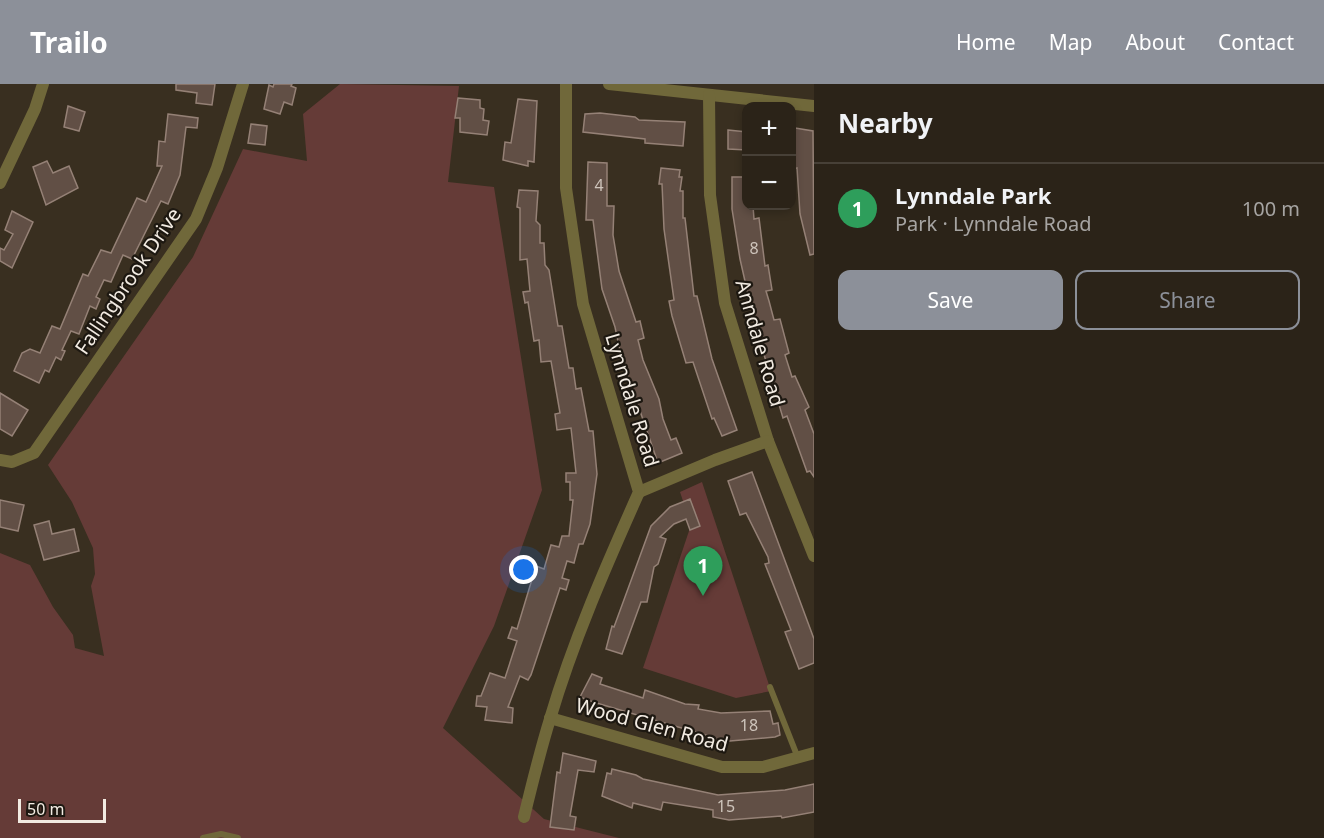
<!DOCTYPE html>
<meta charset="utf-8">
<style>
:root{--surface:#2b2318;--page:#372f25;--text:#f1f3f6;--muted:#a6a4a2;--line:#474037;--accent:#8c9099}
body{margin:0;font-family:"Noto Sans",sans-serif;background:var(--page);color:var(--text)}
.controls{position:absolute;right:18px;top:18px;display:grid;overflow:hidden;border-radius:12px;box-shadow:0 3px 9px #0003}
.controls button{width:54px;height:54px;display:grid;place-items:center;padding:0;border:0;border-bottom:2px solid var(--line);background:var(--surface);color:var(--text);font:30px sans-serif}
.scale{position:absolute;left:18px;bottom:15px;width:88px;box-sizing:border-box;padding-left:6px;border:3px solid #f2ebe2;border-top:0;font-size:16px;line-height:21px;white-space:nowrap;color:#f2ebe2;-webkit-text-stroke:4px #1d1811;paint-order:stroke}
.you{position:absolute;left:524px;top:486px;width:21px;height:21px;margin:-15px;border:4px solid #fff;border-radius:50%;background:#1a73e8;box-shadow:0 0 0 9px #1a73e833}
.badge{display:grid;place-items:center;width:39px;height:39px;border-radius:50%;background:var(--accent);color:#fff;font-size:20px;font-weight:700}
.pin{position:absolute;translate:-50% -50px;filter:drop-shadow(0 2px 3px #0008)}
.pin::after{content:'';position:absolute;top:32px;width:21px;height:18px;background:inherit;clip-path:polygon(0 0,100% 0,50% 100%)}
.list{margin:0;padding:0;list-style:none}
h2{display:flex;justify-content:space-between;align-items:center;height:78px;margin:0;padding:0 24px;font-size:26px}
h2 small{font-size:20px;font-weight:400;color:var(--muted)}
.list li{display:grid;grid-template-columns:39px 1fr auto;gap:18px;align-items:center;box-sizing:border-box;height:90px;padding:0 24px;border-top:2px solid var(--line)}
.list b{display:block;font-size:22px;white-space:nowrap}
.list p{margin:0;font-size:20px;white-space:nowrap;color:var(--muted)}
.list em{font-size:20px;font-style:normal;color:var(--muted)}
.actions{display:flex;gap:12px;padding:18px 24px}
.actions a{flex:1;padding:14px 0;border:2px solid var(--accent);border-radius:12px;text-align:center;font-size:21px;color:var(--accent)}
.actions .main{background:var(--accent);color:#fff}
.map{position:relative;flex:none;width:814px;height:754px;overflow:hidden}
header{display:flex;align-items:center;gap:36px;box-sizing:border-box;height:84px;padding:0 30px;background:var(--accent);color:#fff}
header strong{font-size:28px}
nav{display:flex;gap:33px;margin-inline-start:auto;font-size:21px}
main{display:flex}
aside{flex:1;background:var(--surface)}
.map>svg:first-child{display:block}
.green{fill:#653b37}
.building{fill:#614f45;stroke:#958176;stroke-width:1.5}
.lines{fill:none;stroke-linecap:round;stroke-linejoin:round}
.lane{stroke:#70683a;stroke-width:6}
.street{stroke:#70683a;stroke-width:12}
.labels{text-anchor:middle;stroke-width:4.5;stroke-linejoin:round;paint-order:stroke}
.number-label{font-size:16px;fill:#cec4bb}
.street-label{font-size:20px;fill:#f2ebe2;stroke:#1d1811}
</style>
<header>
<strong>Trailo</strong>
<nav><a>Home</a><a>Map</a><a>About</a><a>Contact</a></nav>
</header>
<main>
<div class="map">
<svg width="814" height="754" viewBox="0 0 814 754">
<rect width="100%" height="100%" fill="#392f20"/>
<g class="green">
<path d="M340 0 459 2 448 98 494 103 542 406 494 542 443 644 544 735 619 754H0V469L30 481 53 523 73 551 75 564 104 572 91 502 95 490 93 464 72 418 48 381 193 173 243 65 307 77 303 30Z"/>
<path d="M702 398 771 607 736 614 643 584 691 441 680 408Z"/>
</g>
<g class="building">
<path d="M176 0H215L212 21 196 19 197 9 176 6Z"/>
<path d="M274 0H292L291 2 296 4 292 21 284 18 280 30 264 25 269 1 273 3Z"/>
<path d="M458 14 480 16V24L484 25 483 36 489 37 487 51 460 48V34H455Z"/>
<path d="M518 15 537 17 534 78 528 77V82L503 76 505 58 511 59Z"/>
<path d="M68 22 85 28 79 47 64 43Z"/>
<path d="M600 29 635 33 639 36 685 38 683 62 645 59V55L583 48 585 30Z"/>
<path d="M168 30 198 34 197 44 186 43 180 91 168 120 161 117 132 175 123 171 111 198 104 196 96 213 100 215 96 225 90 222 79 250 71 247 62 266 65 267 61 276 56 273 49 288 45 286 39 299 14 287 22 269 30 265 40 269 52 242 60 245 83 190 88 192 101 166 111 169 137 114 146 118 162 82H157L159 57 165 58Z"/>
<path d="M251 40 267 42 265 61 248 59Z"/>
<path d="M795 44 813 47 814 170 810 171 800 130 797 84 793 85 792 78V48H795Z"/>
<path d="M728 46 747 48V66L728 65Z"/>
<path d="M47 77 53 89 69 82 78 104 46 121 33 83Z"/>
<path d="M588 78 607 79V122H614L613 151 619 187 636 238 640 237 644 254 638 256 643 276 659 315 663 335 671 356 676 354 682 369 658 379 621 272 615 243 602 205 593 136H586Z"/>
<path d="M661 84 680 86 679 93H682L680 107H683V134H685L694 212H697L712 275 737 346 722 352 714 334 712 335 693 278 686 279 672 232 669 217 674 216 664 145 662 100H659Z"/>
<path d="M732 93H747V122H753L754 135 759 134 765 182 768 181 772 206 766 207 769 217 774 236 780 235 789 269 785 271 792 293 795 292 809 323 805 326 814 350V393L810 387 807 388 787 332 783 334 754 237 740 175 732 125Z"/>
<path d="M519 106 538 107 536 137 540 141V159H544L545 181 549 186 558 242H562L569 284H573L576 305 581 304 589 347H593L597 390 590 440 583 460H579L574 479 567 477 562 494 569 496 566 506 560 504 531 591 528 596 520 592 508 623 513 624 512 639 485 636 487 623 476 622 477 612H481L490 589 505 594 517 557 508 554 512 543 517 545 536 482 544 485 551 461 559 463 562 452H569L573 416H570V398H566V389H576L571 344 557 346 555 330 560 329 551 277 541 278 539 256 534 257 528 218 525 219 523 208 530 207 527 175 520 176V124L517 123Z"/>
<path d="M12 127 33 138 12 184 0 177V164L4 166 13 150 5 146Z"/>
<path d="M0 309 28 326 12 352 0 345Z"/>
<path d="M752 388 814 555V579L799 585 785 548 791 546 765 480 769 479 768 473 746 429 740 431 728 397Z"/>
<path d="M690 415 700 442 690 446 686 435 674 440 660 453 666 455 658 480 654 483 647 518H641L622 570 606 565 612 542 614 543 651 442 670 423Z"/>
<path d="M0 416 24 421 18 447 0 443Z"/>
<path d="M49 437 52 450 74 445 79 467 44 476 34 441Z"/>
<path d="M592 590 602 594 600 600 643 614 645 606 685 620 699 621 698 625 721 629 770 627 773 640 778 639 780 651 775 653 730 657 709 655V652L593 618 580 613Z"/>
<path d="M563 669 596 677 594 688 578 686 570 732 576 733 574 746 550 743 557 688 560 689Z"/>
<path d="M612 685 636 691 643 695 718 711 785 706 814 700V728L782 734 781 732 729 736 713 733V726L663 718 661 726 633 719 632 724 602 712 607 689 611 690Z"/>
</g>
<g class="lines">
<g class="lane">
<path d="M770 603 798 674"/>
<path d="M203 754 221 750 238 754"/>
</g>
<g class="street">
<path d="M609 0 814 22"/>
<path d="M709 11 710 111 725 219 768 357 814 472"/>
<path d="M0 99 35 25 43 0"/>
<path d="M0 376 12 378 34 369 196 135 217 84 243 0"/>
<path d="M639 408 715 376 768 357"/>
<path d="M550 634 722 683H763L814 669"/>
<path d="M524 733C532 700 540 667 550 635 573 557 606 482 639 408L583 220 566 104V0"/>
</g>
</g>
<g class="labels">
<g class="number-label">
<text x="599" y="107">4</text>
<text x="754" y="170">8</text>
<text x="749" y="647">18</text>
<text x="726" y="728">15</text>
</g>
<g class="street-label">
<text transform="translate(128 197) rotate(-56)" y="7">Fallingbrook Drive</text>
<text transform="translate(760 259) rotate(74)" y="7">Anndale Road</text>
<text transform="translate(632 316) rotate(73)" y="7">Lynndale Road</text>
<text transform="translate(652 641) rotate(15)" y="7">Wood Glen Road</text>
</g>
</g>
</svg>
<div class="controls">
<button>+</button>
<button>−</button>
</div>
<div class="scale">50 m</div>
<div class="you"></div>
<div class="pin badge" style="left:703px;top:512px;background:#2e9e5b">1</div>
</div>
<aside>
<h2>Nearby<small></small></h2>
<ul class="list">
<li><span class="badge" style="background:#2e9e5b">1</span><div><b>Lynndale Park</b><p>Park · Lynndale Road</p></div><em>100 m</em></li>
</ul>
<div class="actions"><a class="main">Save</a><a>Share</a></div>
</aside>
</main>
